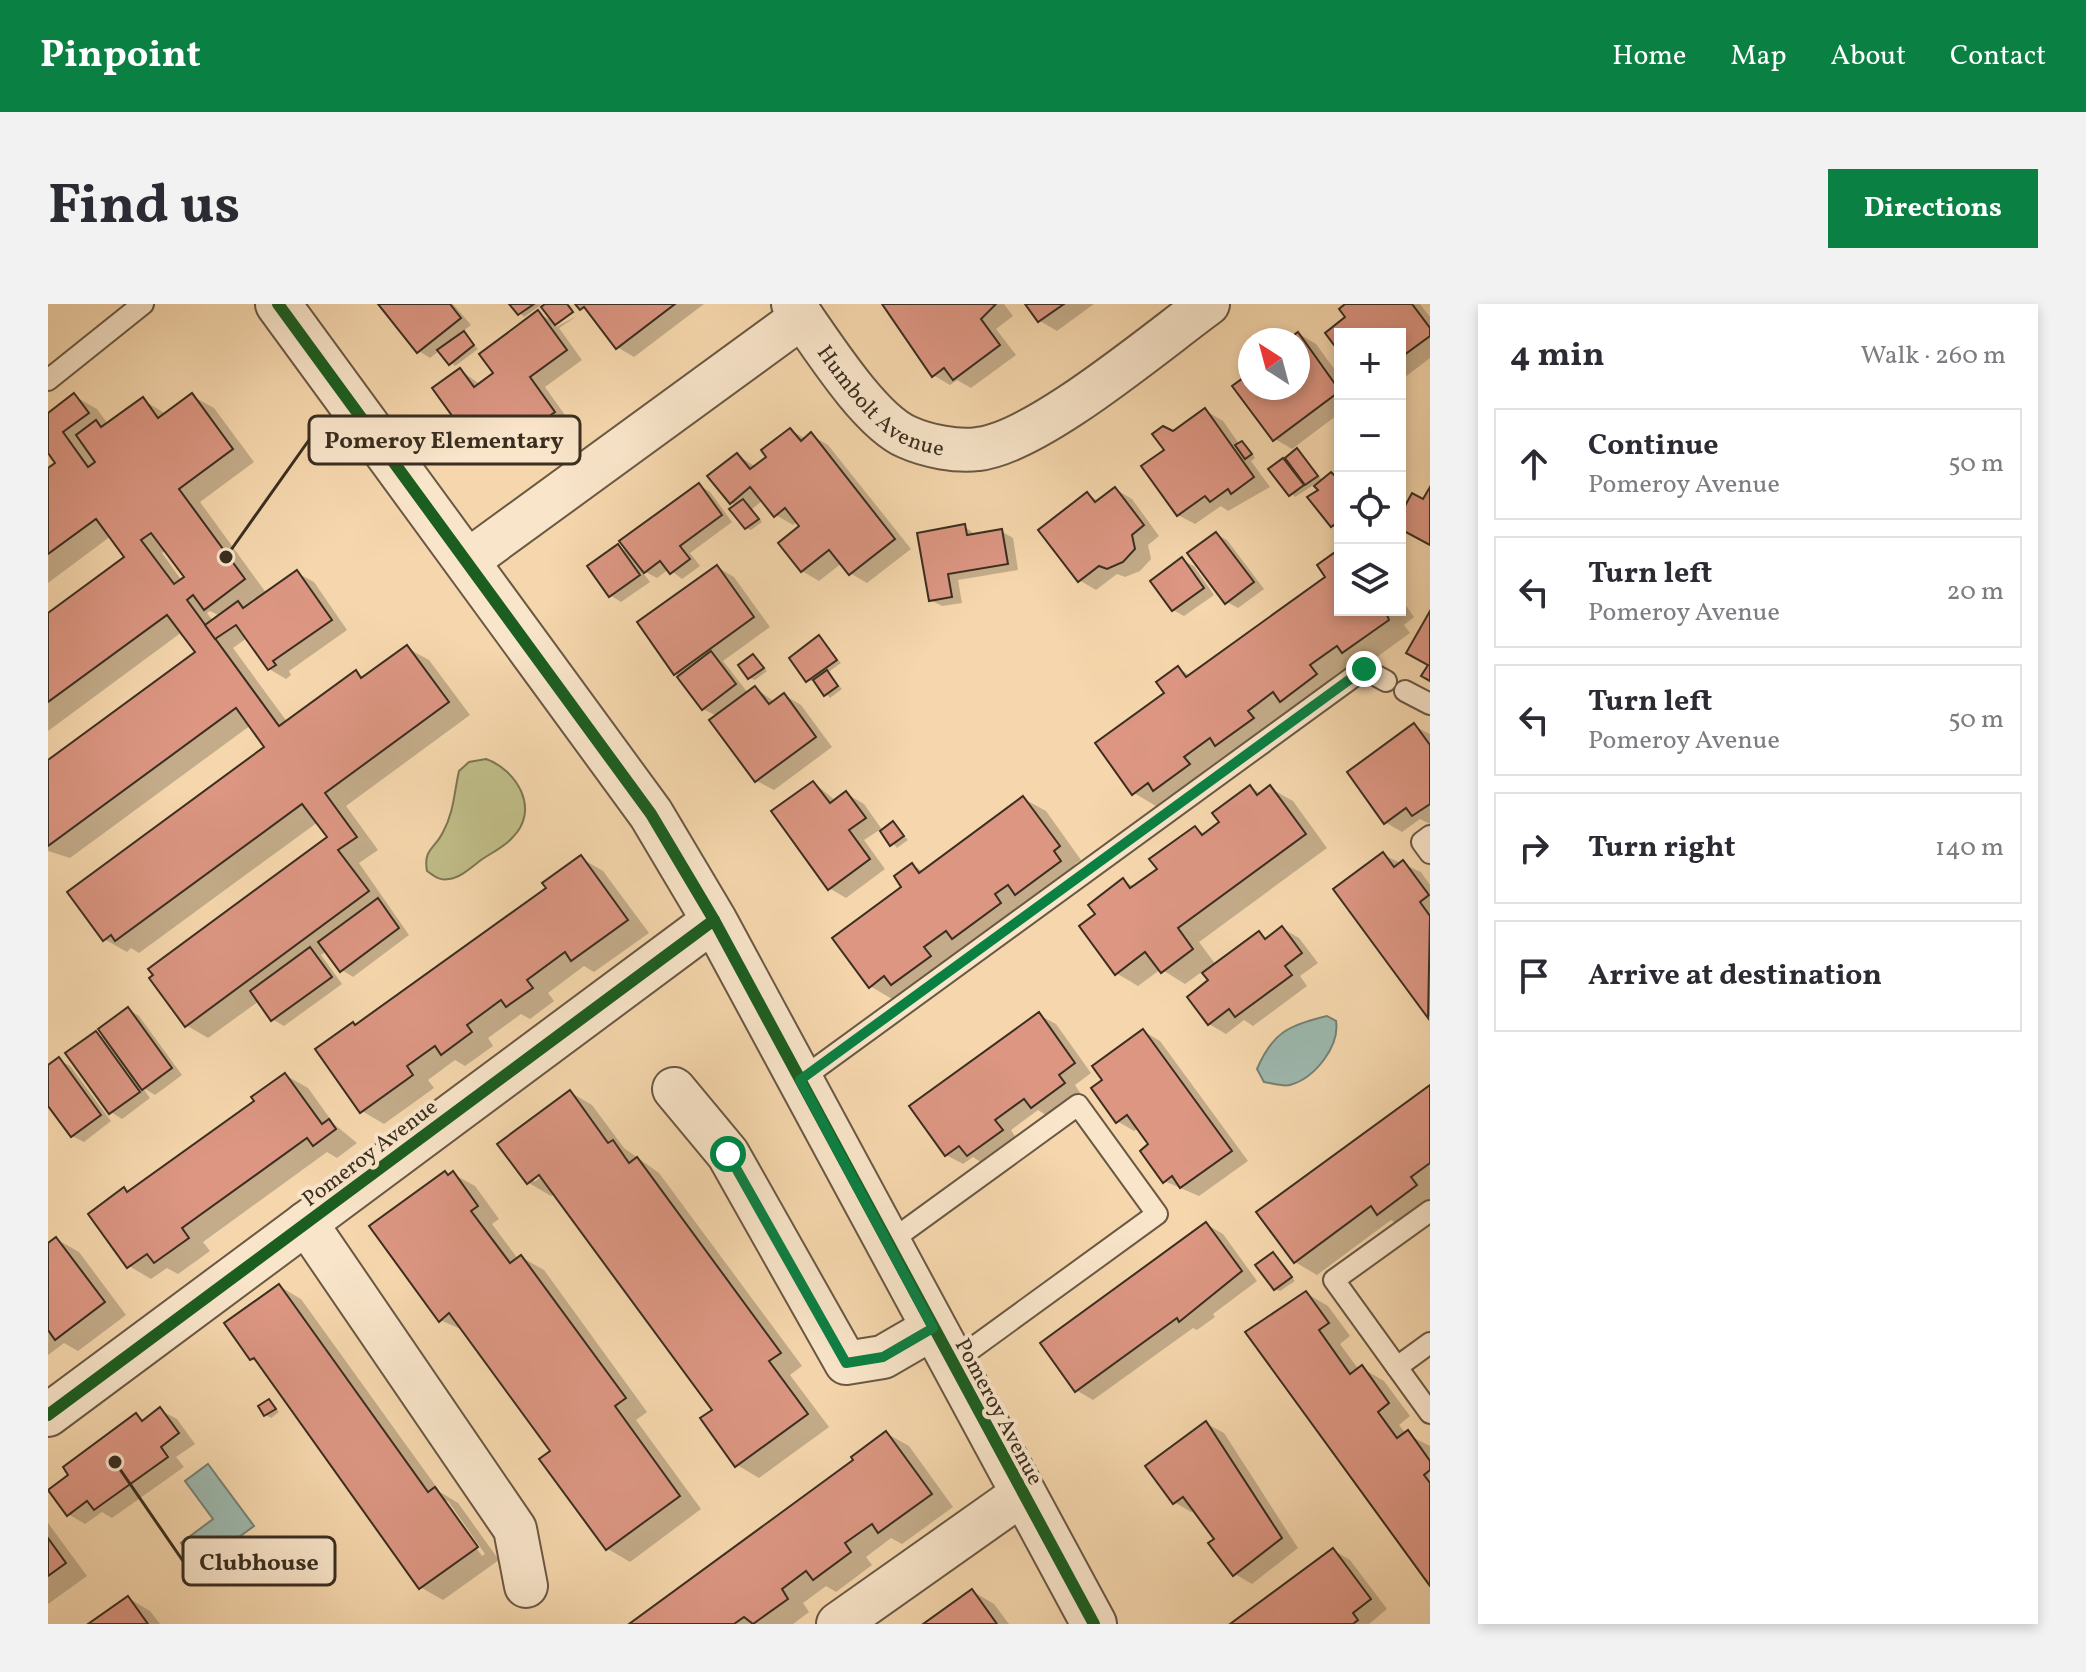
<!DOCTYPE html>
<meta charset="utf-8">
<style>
:root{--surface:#fff;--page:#f2f2f3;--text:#2b2b33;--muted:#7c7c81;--line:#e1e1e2;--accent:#0b8043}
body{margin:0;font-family:Vollkorn,serif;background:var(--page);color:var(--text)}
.controls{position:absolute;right:24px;top:24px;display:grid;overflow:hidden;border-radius:0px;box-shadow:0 4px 12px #0003}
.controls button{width:72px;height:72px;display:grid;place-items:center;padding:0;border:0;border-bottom:2px solid var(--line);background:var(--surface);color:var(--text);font:40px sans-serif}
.compass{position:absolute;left:1190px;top:24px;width:72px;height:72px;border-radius:50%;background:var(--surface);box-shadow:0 4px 12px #0003;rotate:324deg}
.stop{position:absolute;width:24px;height:24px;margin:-18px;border:6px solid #0b8043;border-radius:50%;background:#fff}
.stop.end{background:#0b8043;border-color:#fff;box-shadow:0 2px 8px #0008}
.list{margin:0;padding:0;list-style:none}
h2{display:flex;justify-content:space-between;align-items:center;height:104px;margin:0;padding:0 32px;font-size:34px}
h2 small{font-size:26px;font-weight:400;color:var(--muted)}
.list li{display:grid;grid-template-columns:52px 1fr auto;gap:24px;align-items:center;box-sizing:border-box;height:112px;margin:0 16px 16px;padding:0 16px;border:2px solid var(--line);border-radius:0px}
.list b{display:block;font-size:30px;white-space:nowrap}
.list p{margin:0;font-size:26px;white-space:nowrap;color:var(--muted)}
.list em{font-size:26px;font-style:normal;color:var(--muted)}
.icon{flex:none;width:44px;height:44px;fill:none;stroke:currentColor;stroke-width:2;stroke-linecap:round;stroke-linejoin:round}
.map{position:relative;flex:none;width:1382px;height:1320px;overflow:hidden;border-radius:0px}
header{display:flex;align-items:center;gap:48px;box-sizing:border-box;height:112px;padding:0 40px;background:var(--accent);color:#fff}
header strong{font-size:38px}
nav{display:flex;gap:44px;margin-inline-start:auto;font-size:28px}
.intro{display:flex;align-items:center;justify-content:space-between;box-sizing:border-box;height:192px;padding:0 48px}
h1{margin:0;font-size:56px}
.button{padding:20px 36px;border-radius:0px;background:var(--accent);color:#fff;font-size:28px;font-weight:700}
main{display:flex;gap:48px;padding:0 48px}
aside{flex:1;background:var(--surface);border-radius:0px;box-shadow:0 4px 12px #0003}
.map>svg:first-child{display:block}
.green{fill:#c0bd88;stroke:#7d7654;stroke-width:2}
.water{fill:#9db9af;stroke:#758176;stroke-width:2}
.shadow{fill:#0003;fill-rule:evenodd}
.building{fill:#dc9682;stroke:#3a2e20;stroke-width:2;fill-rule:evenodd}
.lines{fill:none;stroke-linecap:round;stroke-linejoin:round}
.service-casing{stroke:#695843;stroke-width:24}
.minor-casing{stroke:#695843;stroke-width:46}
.tertiary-casing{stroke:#695843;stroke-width:48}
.service{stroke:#f9e5ca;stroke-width:20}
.minor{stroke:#f9e5ca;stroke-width:42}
.tertiary{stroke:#f9e5ca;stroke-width:44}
.cycleway-casing{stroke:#f9e5ca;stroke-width:17}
.cycleway{stroke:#1b5e20;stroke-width:12}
.route{stroke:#0b8043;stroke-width:10}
.labels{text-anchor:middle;stroke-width:8;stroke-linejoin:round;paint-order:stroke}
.street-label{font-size:22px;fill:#3a2e20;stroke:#f9e5ca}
.leader{fill:none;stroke:#3a2e20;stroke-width:3}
.callout-dot{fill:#3a2e20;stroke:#f9e5ca;stroke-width:3}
.callout{fill:#f9e5ca;stroke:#3a2e20;stroke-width:3}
.callout-label{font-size:24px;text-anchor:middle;font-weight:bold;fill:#3a2e20}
</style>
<header>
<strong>Pinpoint</strong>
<nav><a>Home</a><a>Map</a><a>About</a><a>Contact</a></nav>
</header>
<div class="intro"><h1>Find us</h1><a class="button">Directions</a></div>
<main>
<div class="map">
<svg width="1382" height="1320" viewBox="0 0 1382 1320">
<rect width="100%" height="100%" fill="#f6d7ad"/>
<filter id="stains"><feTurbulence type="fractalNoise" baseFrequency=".0025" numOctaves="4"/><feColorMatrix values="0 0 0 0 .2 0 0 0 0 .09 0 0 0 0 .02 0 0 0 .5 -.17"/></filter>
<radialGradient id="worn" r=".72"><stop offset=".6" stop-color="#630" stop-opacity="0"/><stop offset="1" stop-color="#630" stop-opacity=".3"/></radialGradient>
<path class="green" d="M438 455C469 466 493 506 464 534 456 543 443 549 433 556 424 563 412 574 401 575 391 577 386 572 379 567 375 545 387 545 395 528 406 508 406 489 411 467L421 458Z"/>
<g class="water">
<path d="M1279 712 1288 717C1292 742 1267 774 1242 781 1235 783 1223 779 1216 778L1209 765C1225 728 1241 721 1279 712Z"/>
<path d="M160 1160 206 1222 151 1262 133 1239 165 1215 137 1177Z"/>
</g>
<g class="shadow">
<path d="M333 0H405L423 21 414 28 430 45 407 62 391 47 382 54 371 47Z"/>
<path d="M464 0H494L476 13Z"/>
<path d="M494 0H521L525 6 508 18V23L529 12 511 24 534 56 497 83 522 118 479 150 468 143 450 157 433 147 412 66 433 81 448 70 490 9 508 19Z"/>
<path d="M533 0H656L586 53 569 43Z"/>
<path d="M836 0H956L965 12 948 25 968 51 923 84 909 76 902 81 885 71Z"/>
<path d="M980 0H1046L1009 27 992 17Z"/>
<path d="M1300 0H1372L1382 13V54L1352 77V30H1292V46L1280 29 1300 14Z"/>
<path d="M1251 30 1268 40 1292 73V109L1244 145 1227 135 1187 82 1202 70V84H1250V36H1243Z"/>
<path d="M26 92 49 105 60 120 95 96 118 110 144 92 166 104 206 158 152 198 219 290 249 269 266 278 299 326 241 367 243 371 238 375 221 365 199 334 185 344 240 419 308 369 317 374 359 344 381 356 422 411 298 502 330 546 311 559 361 631 305 673 294 666 279 647 273 651 294 680 236 722 224 715 211 697 160 734 138 721 281 534 270 518 91 649 83 644 79 648 56 635 219 444 203 421 22 554 0 547V458L150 349 134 328 0 427V312L79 254 63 232 0 279V167L10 159 0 147V111ZM119 246 138 274 134 277 114 249ZM162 307 172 312 165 317 159 309Z"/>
<path d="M1158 107 1175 117 1192 141 1199 142 1207 154 1203 157 1222 183 1180 207 1173 202 1147 220 1130 211 1119 127 1127 128Z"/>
<path d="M742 126 758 135 763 131 780 141 863 245 819 279 802 269 794 259 771 277 754 267V222L750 217 745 221 728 211 715 196 704 205 714 218 703 226 698 224 689 202 683 198 689 151 708 163Z"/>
<path d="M1250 147 1275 177 1292 171V226L1284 222 1267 180 1247 193 1223 166Z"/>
<path d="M651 181 662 188 684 218 642 249 652 262 634 275 621 265 609 274 592 265 602 278 573 298 562 291 570 242 584 251Z"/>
<path d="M1067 185 1084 195 1111 232 1100 241 1103 255 1092 267 1077 273 1069 270 1048 286 1031 276 1039 191 1051 197Z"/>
<path d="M917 223 928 231 953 227 965 234 970 266 910 276 914 299 894 302 882 296Z"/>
<path d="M1168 230 1179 236 1216 285 1190 304 1179 298Z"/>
<path d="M1291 248 1292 306H1352V293L1366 313 1356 321 1362 329 1318 361 1309 355 1283 374 1290 383 1256 409 1245 403 1221 420 1227 428 1191 454 1182 448 1157 466 1163 474 1129 498 1120 493 1108 502 1086 489 1130 364 1143 372 1280 273 1272 262Z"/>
<path d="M1134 256 1146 262 1166 291 1136 312 1125 306Z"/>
<path d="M669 263 686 273 722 323 675 357 700 389 707 384 727 398 736 391 753 401 784 443 726 486 709 477 669 412 655 405 628 369Z"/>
<path d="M771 334 793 359 779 369 794 385 782 394 768 377H760Z"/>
<path d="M705 352 719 367 707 376 702 374Z"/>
<path d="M1366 422 1382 430V520L1372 515 1354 528 1337 518Z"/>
<path d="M766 479 788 497 799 490 816 500 835 527 845 520 860 536 849 544 833 525 816 536 837 565 798 594 781 584Z"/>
<path d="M1202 483 1214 490 1222 484 1245 497 1279 544 1151 638 1168 661 1211 629 1220 635 1234 624 1251 634 1270 659 1252 672 1259 682 1205 722 1196 716 1178 730 1161 720 1141 693 1163 677 1155 667 1137 680 1113 665 1090 682 1068 669 1050 611 1075 577 1087 583 1112 565 1147 524 1158 531 1174 519Z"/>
<path d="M976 495 998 507 1033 556 1027 560 1034 570 990 602 979 596 968 604 974 612 927 647 918 641 897 656 904 665 867 693 856 687 844 695 822 682 864 561 876 568Z"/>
<path d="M1335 551 1373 568 1382 581V713L1288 585Z"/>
<path d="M533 554 555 567 601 629 546 668 536 662 500 689 506 697 482 715 473 710 440 734 445 742 417 762 407 756 380 776 386 784 336 820 314 807 309 722 500 584Z"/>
<path d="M80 705 91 712 134 771 107 791 94 783 102 794 74 815 63 808 48 729 61 736Z"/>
<path d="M991 711 1008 720 1043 769 1027 781 1033 790 1001 813 990 806 963 826 970 837 937 861 925 853 915 860 898 851Z"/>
<path d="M1095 727 1112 737 1200 857 1151 892 1116 877 1103 841 1091 824 1086 827 1069 817 1057 777Z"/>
<path d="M11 756 22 762 63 817 36 838 24 832 0 799V764Z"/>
<path d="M237 771 260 784 286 820 309 839 289 854 279 848 155 938 162 947 130 970 119 964 103 975 81 962 76 886 81 889 208 797Z"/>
<path d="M1382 783V901L1353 922 1343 916 1269 971 1247 958Z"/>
<path d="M522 788 544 801 576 844 611 869 754 1062 742 1071 781 1123 711 1174 689 1161 667 1106 507 889 503 892 481 879ZM501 867 486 878V873Z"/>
<path d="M397 869 405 870 427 882 451 915 444 920 470 955 473 953 496 966 599 1108 588 1116 653 1205 582 1258 560 1245 505 1148 417 1027 392 1016Z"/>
<path d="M1158 920 1175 930 1209 977 1165 1010 1167 1013 1149 1026 1145 1024 1045 1096 1028 1086Z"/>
<path d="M8 935 31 948 78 1011 30 1047 16 1039 0 1051V942Z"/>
<path d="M1225 951 1247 977 1232 987 1227 985Z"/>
<path d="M231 982 253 995 392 1188 410 1199 451 1256 395 1296 372 1283 213 1060 203 1055ZM395 1197H400L437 1250 434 1252Z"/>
<path d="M1258 989 1280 1002 1302 1032 1292 1040 1311 1066 1314 1064 1336 1077 1362 1112 1351 1121 1358 1130 1382 1142V1279L1200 1029Z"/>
<path d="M221 1097 231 1108 223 1114 218 1111Z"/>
<path d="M112 1106 129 1115 147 1140 128 1153 136 1163 64 1214 54 1208 37 1220 20 1210 23 1171 88 1112 97 1117Z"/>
<path d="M1159 1120 1176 1129 1250 1244 1204 1280 1187 1270 1168 1235 1147 1206 1143 1208 1126 1198Z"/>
<path d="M838 1129 861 1142 905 1203 854 1240 843 1234 818 1253 824 1261 788 1288 778 1282 755 1299 761 1308 745 1320H584L808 1157Z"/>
<path d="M0 1219 39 1272 0 1300Z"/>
<path d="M1285 1246 1302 1256 1339 1305 1321 1320H1185Z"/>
<path d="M924 1287 946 1300 961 1320H879Z"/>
<path d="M80 1294 102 1307 112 1320H44Z"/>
</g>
<g class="building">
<path d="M330 0H402L413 14 369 49Z"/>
<path d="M461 0H486L470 11Z"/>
<path d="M497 0H519L525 8 507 21 493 3Z"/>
<path d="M527 0H627L568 45 536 3 532 6Z"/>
<path d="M834 0H948L933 15 952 41 905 76 896 64 884 73Z"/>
<path d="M977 0H1016L990 18Z"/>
<path d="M1297 0H1364L1382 24V32L1352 54V30H1292V49L1277 29 1297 13 1291 5Z"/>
<path d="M490 6 519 46 482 73 507 108 461 141 454 132 431 149 384 84 412 64 426 83 445 69 431 50Z"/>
<path d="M416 27 426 41 401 61 389 46Z"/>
<path d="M1250 28 1292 87 1225 137 1184 82 1202 69V84H1250V36H1239Z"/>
<path d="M26 89 41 109 15 128 40 163 47 158 28 131 48 116 53 123 95 93 110 114 144 89 185 145 131 185 197 275 156 306 145 291 139 296 231 422 308 366 313 374 359 341 401 398 277 489 309 533 290 546 321 587 137 723 101 674 105 671 100 665 279 533 254 500 67 637 63 631 55 637 19 588 216 443 188 404 0 542V456L147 348 119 311 0 398V309L76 253 48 215 0 250V164L7 159 0 149V109ZM103 229 136 273 126 280 93 236Z"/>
<path d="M1157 104 1206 173 1183 190 1180 185 1162 198 1157 192 1129 212 1093 162 1116 146 1104 130 1115 122 1125 127Z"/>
<path d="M742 124 753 137 763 128 847 235 801 271 781 246 753 268 730 239 751 222 737 204 726 213 702 183 682 200 659 172 689 149 702 165 718 153 713 146Z"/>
<path d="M1194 137 1204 150 1197 155 1187 141Z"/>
<path d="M1249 144 1270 172 1257 181 1237 154Z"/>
<path d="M1235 154 1256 181 1241 192 1220 165Z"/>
<path d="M1283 168 1287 172 1292 168V216L1283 223 1259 193 1270 186 1266 182Z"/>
<path d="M651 179 674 211 632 242 642 255 622 270 612 257 596 269 571 237Z"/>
<path d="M1067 183 1096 221 1084 231 1087 245 1075 258 1059 265 1051 262 1030 278 990 226 1039 188 1047 198Z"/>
<path d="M1382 183V241L1352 225V211L1364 189 1375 195Z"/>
<path d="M695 195 711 215 697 225 681 205Z"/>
<path d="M917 220 919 231 954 225 960 260 900 270 904 293 881 297 869 229Z"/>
<path d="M1168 228 1206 278 1177 300 1139 249Z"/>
<path d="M570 240 592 271 561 293 539 262Z"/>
<path d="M1290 246 1292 306H1337L1341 316 1294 349 1289 342 1262 361 1269 370 1232 398 1225 388 1200 407 1206 414 1167 442 1162 434 1136 453 1142 460 1105 487 1100 479 1084 491 1047 439 1116 389 1108 378 1130 362 1138 373 1277 273 1269 261Z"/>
<path d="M1134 253 1156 284 1124 307 1102 277Z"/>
<path d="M669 261 706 313 626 371 589 318Z"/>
<path d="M249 266 284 316 225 357 228 361 220 366 188 321 167 335 157 321 190 297 195 304Z"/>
<path d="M1382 307V377L1373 372 1380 361 1358 349Z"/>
<path d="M771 331 789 356 758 378 741 354Z"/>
<path d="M663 347 688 380 654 406 629 373Z"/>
<path d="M705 350 716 364 700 375 690 361Z"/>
<path d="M779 366 790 382 776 392 765 376Z"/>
<path d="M707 382 721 400 736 389 768 433 707 478 661 416Z"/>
<path d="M1366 419 1382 441V500L1364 512 1358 504 1336 520 1299 468Z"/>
<path d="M765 477 782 499 798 487 818 514 801 526 822 555 780 586 723 507Z"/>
<path d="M1202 481 1209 491 1222 481 1258 530 1130 624 1145 645 1113 669 1097 648 1067 671 1031 622 1047 610 1040 601 1075 574 1082 584 1109 565 1101 555 1147 522 1154 531 1171 518 1164 509Z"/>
<path d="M975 492 1012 542 1006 547 1013 557 967 591 960 581 947 590 953 599 904 635 898 627 876 643 883 652 843 681 836 672 821 684 784 634 853 583 846 572 864 559 871 569Z"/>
<path d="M845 517 856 532 842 542 832 527Z"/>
<path d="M1335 548 1346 563 1355 556 1381 591 1372 598 1382 612 1380 714 1285 585Z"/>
<path d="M533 551 580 616 523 657 517 648 479 676 485 684 458 703 453 696 419 721 424 728 393 751 387 742 359 762 365 771 312 809 267 745 305 718 307 721 498 584 494 579Z"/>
<path d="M330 594 351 624 292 668 270 638Z"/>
<path d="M1234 622 1254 649 1237 662 1244 671 1187 713 1181 705 1160 721 1139 693 1160 676 1154 669 1211 627 1217 635Z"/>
<path d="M262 643 284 673 223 717 202 687Z"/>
<path d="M80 703 124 764 94 786 50 725Z"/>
<path d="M991 708 1027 759 1011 771 1017 779 983 804 976 795 947 816 955 826 919 852 911 842 897 852 861 802Z"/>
<path d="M1095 725 1184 847 1132 884 1124 872 1115 879 1092 847 1100 840 1079 811 1068 819 1043 784 1054 776 1044 762Z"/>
<path d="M48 727 92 788 61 810 17 749Z"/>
<path d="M11 753 53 811 23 833 0 802V761Z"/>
<path d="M237 769 274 820 281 815 288 825 265 842 259 834 134 924 141 934 106 959 99 950 79 964 40 910 76 883 79 888 206 797 203 793Z"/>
<path d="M1382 781V859L1363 873 1369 881 1329 911 1323 902 1246 959 1208 908Z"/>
<path d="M522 786 560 839 565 836 581 859 589 853 733 1049 721 1057 760 1110 687 1163 652 1114 664 1106 491 871 479 880 449 840Z"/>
<path d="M397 867 400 871 405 867 430 902 423 907 462 959 473 951 578 1094 567 1102 632 1192 558 1246 491 1155 502 1147 401 1009 391 1018 321 922Z"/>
<path d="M1158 918 1194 967 1131 1018 1129 1014 1027 1088 992 1039Z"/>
<path d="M8 933 57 998 7 1036 0 1026V939Z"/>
<path d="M1225 948 1244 973 1226 986 1207 961Z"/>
<path d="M231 980 380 1188 387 1183 430 1243 371 1285 206 1054 202 1056 176 1019Z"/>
<path d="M1258 987 1281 1019 1271 1026 1302 1070 1314 1061 1341 1099 1330 1108 1349 1134 1360 1126 1382 1157V1166L1376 1171 1382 1179V1282L1197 1028Z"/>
<path d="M221 1095 228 1105 216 1112 210 1102Z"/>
<path d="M112 1103 131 1129 113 1143 120 1153 46 1206 39 1197 19 1212 0 1186 20 1171 15 1163 88 1109 94 1117Z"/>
<path d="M1158 1117 1234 1234 1185 1272 1160 1239 1166 1235 1135 1193 1125 1200 1097 1162Z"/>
<path d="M838 1127 884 1190 830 1229 824 1220 797 1239 803 1248 765 1276 758 1267 734 1285 740 1295 705 1320 696 1313 686 1320H581L805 1156 803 1153Z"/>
<path d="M0 1234 18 1259 0 1272Z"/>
<path d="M1285 1244 1323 1295 1305 1309 1310 1316 1305 1320H1182Z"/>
<path d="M924 1285 949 1320H875Z"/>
<path d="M80 1292 100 1320H40Z"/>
</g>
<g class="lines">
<defs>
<g id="service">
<path d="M0 76 95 0"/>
<path d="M1357 387 1382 400"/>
<path d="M1382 532 1374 538 1382 549"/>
<path d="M752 776 1316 365 1338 377"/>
<path d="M1382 907 1286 976 1382 1109"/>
<path d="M840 939 1030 801 1109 910 904 1059"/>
<path d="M1349 1063 1382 1039"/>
</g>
<g id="minor">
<path id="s1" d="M745 0C771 36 820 116 859 133 879 142 909 148 930 145 989 139 1109 37 1160 0"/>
<path d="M418 258 754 13"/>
<path d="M626 785 680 850 798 1059 835 1053 885 1024"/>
<path d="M258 919 467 1225 478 1282"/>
<path d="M0 1111 666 616"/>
<path d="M790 1320 974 1190"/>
</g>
<path id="tertiary" d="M230 0 603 510 666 616 1046 1320"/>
</defs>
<use href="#service" class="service-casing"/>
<use href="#minor" class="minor-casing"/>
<use href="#tertiary" class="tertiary-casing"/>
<use href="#service" class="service"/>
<use href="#minor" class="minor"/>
<use href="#tertiary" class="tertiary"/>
<defs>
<g id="cycleway">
<path d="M230 0 603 510 666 616 1046 1320"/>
<path d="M0 1111 666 616"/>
</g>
</defs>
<use href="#cycleway" class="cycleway-casing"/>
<use href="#cycleway" class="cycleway"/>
</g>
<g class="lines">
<path class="route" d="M680 850 798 1059 835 1053 885 1024 752 776 1316 365"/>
</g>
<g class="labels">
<g class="street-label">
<text dy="8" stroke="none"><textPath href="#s1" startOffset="134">Humbolt Avenue</textPath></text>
<text transform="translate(321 848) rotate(-37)" y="8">Pomeroy Avenue</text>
<text transform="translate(952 1107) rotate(62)" y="8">Pomeroy Avenue</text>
</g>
</g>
<path class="leader" d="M178 253L261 136M67 1158L135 1257"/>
<g class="callout-dot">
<circle cx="178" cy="253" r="8"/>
<circle cx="67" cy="1158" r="8"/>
</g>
<g class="callout">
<rect x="261" y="112" width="271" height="48" rx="8"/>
<rect x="135" y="1233" width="152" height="48" rx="8"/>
</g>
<g class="callout-label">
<text x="396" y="144">Pomeroy Elementary</text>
<text x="211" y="1266">Clubhouse</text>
</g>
<rect width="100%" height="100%" filter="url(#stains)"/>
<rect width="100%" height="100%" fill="url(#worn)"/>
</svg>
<div class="controls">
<button>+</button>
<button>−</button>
<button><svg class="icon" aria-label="locate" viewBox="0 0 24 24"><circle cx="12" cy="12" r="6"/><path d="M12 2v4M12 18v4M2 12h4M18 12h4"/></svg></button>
<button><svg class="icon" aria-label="layers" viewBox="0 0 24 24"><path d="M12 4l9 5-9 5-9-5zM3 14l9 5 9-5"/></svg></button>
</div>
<svg class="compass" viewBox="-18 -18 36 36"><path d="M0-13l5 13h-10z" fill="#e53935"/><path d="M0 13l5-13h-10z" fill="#7c7c81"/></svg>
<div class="stop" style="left:680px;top:850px"></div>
<div class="stop end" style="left:1316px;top:365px"></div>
</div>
<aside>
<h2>4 min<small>Walk · 260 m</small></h2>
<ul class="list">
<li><svg class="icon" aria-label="ahead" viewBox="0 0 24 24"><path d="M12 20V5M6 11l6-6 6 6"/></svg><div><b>Continue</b><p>Pomeroy Avenue</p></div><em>50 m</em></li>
<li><svg class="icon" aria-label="left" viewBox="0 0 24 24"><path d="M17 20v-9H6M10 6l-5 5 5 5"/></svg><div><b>Turn left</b><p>Pomeroy Avenue</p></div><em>20 m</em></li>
<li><svg class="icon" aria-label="left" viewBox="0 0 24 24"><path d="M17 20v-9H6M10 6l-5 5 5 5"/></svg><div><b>Turn left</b><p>Pomeroy Avenue</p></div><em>50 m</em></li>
<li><svg class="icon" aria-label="right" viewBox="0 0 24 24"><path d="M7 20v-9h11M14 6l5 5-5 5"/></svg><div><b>Turn right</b></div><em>140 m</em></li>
<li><svg class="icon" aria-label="arrive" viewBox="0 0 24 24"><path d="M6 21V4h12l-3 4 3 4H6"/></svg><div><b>Arrive at destination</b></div></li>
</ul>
</aside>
</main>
